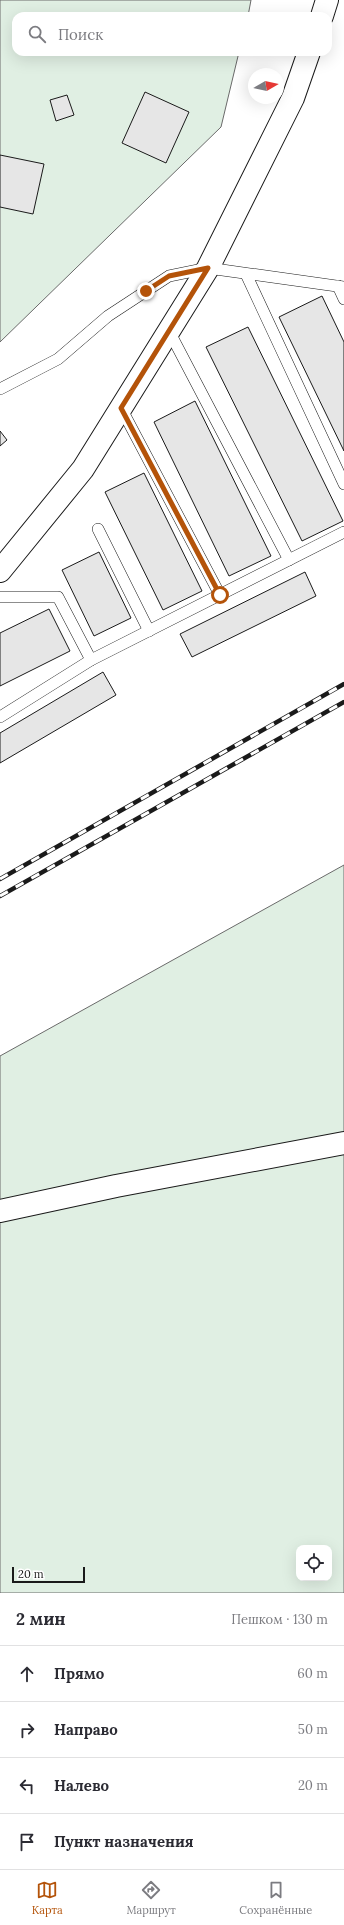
<!DOCTYPE html>
<html lang="ru">
<meta charset="utf-8">
<style>
:root{--surface:#fff;--page:#f2f2f3;--text:#2b2b33;--muted:#7c7c81;--line:#e1e1e2;--accent:#b45309}
body{margin:0;font-family:Lora,serif;background:var(--page);color:var(--text)}
.controls{position:absolute;right:12px;bottom:12px;display:grid;overflow:hidden;border-radius:8px;box-shadow:0 4px 16px #0002}
.controls button{width:36px;height:36px;display:grid;place-items:center;padding:0;border:0;border-bottom:1px solid var(--line);background:var(--surface);color:var(--text);font:20px sans-serif}
.compass{position:absolute;left:248px;top:68px;width:36px;height:36px;border-radius:50%;background:var(--surface);box-shadow:0 4px 16px #0002;rotate:81deg}
.scale{position:absolute;left:12px;bottom:10px;width:73px;box-sizing:border-box;padding-left:4px;border:2px solid #1a1a1a;border-top:0;font-size:11px;line-height:14px;white-space:nowrap;color:#1a1a1a;-webkit-text-stroke:3px #fff;paint-order:stroke}
.stop{position:absolute;width:12px;height:12px;margin:-9px;border:3px solid #b45309;border-radius:50%;background:#fff}
.stop.end{background:#b45309;border-color:#fff;box-shadow:0 1px 4px #0008}
.list{margin:0;padding:0;list-style:none}
h2{display:flex;justify-content:space-between;align-items:center;height:52px;margin:0;padding:0 16px;font-size:17px}
h2 small{font-size:13px;font-weight:400;color:var(--muted)}
.list li{display:grid;grid-template-columns:26px 1fr auto;gap:12px;align-items:center;box-sizing:border-box;height:56px;padding:0 16px;border-top:1px solid var(--line)}
.list b{display:block;font-size:15px;white-space:nowrap}
.list em{font-size:13px;font-style:normal;color:var(--muted)}
.icon{flex:none;width:22px;height:22px;fill:none;stroke:currentColor;stroke-width:2;stroke-linecap:round;stroke-linejoin:round}
.map{position:relative;flex:none;width:344px;height:1593px;overflow:hidden}
.search{position:absolute;background:var(--surface);box-shadow:0 4px 16px #0002;left:12px;right:12px;top:12px;height:44px;display:flex;align-items:center;gap:10px;box-sizing:border-box;padding:0 14px;border-radius:12px;color:var(--muted);font-size:15px}
.sheet{height:276px;background:var(--surface)}
nav{display:flex;justify-content:space-around;align-items:center;box-sizing:border-box;height:56px;border-top:1px solid var(--line);background:var(--surface);font-size:11px;color:var(--muted)}
nav a{display:grid;justify-items:center;gap:2px}
nav .on{color:var(--accent)}
.map>svg:first-child{display:block}
.green{fill:#e0efe3;stroke:#6a6a6a;fill-rule:evenodd}
.building{fill:#e6e6e6;stroke:#1a1a1a}
.lines{fill:none;stroke-linecap:round;stroke-linejoin:round}
.service-casing{stroke:#1a1a1a;stroke-width:12}
.minor-casing{stroke:#1a1a1a;stroke-width:24}
.tertiary-casing{stroke:#1a1a1a;stroke-width:24}
.service{stroke:#fff;stroke-width:11}
.minor{stroke:#fff;stroke-width:22}
.tertiary{stroke:#fff;stroke-width:22}
.rail-casing{stroke:#1a1a1a;stroke-width:4.5}
.rail{stroke:#fff;stroke-width:3;stroke-dasharray:9;stroke-linecap:butt}
.route{stroke:#b45309;stroke-width:5}
</style>
<div class="map">
<svg width="344" height="1593" viewBox="0 0 344 1593">
<rect width="100%" height="100%" fill="#fff"/>
<g class="green">
<path d="M0 0H251L248 16H16V52H239L221 127 0 342Z"/>
<path d="M344 865V1593H0V1056ZM299 1548H329V1578H299Z"/>
</g>
<g class="building">
<path d="M145 92 189 112 166 163 122 143Z"/>
<path d="M67 95 74 115 56 121 50 100Z"/>
<path d="M0 155 44 164 33 214 0 207Z"/>
<path d="M322 296 344 342V451L279 317Z"/>
<path d="M248 327 343 521 302 541 206 347Z"/>
<path d="M195 401 271 556 229 576 154 422Z"/>
<path d="M0 431 7 440 0 446Z"/>
<path d="M144 473 202 591 163 610 105 492Z"/>
<path d="M99 552 131 618 94 636 62 570Z"/>
<path d="M305 572 316 596 192 657 180 634Z"/>
<path d="M49 609 70 651 0 686V633Z"/>
<path d="M103 672 116 695 0 763V733Z"/>
</g>
<g class="lines">
<defs>
<g id="service">
<path d="M246 274 344 484"/>
<path d="M338 286 344 299"/>
<path d="M169 331 289 560"/>
<path d="M0 389 58 359 108 316 169 276 208 268 344 287"/>
<path d="M121 408 220 595"/>
<path d="M98 529 149 631"/>
<path d="M0 597H58L91 660"/>
<path d="M0 717 91 660 344 532"/>
</g>
<path id="minor" d="M0 1211 116 1186 344 1143"/>
<g id="tertiary">
<path d="M322 16 327 0"/>
<path d="M0 571 83 469 208 268 293 98 309 52"/>
</g>
</defs>
<use href="#service" class="service-casing"/>
<use href="#minor" class="minor-casing"/>
<use href="#tertiary" class="tertiary-casing"/>
<use href="#service" class="service"/>
<use href="#minor" class="minor"/>
<use href="#tertiary" class="tertiary"/>
<defs>
<g id="rail">
<path d="M0 879 344 684"/>
<path d="M0 896 344 702"/>
</g>
</defs>
<use href="#rail" class="rail-casing"/>
<use href="#rail" class="rail"/>
</g>
<g class="lines">
<path class="route" d="M146 291 169 276 208 268 121 408 220 595"/>
</g>
</svg>
<div class="controls">
<button><svg class="icon" aria-label="locate" viewBox="0 0 24 24"><circle cx="12" cy="12" r="6"/><path d="M12 2v4M12 18v4M2 12h4M18 12h4"/></svg></button>
</div>
<svg class="compass" viewBox="-18 -18 36 36"><path d="M0-13l5 13h-10z" fill="#e53935"/><path d="M0 13l5-13h-10z" fill="#7c7c81"/></svg>
<div class="scale">20 m</div>
<div class="stop" style="left:220px;top:595px"></div>
<div class="stop end" style="left:146px;top:291px"></div>
<div class="search"><svg class="icon" aria-label="search" viewBox="0 0 24 24"><circle cx="10" cy="10" r="6"/><path d="M15 15l6 6"/></svg>Поиск</div>
</div>
<section class="sheet">
<h2>2 мин<small>Пешком · 130 m</small></h2>
<ul class="list">
<li><svg class="icon" aria-label="ahead" viewBox="0 0 24 24"><path d="M12 20V5M6 11l6-6 6 6"/></svg><div><b>Прямо</b></div><em>60 m</em></li>
<li><svg class="icon" aria-label="right" viewBox="0 0 24 24"><path d="M7 20v-9h11M14 6l5 5-5 5"/></svg><div><b>Направо</b></div><em>50 m</em></li>
<li><svg class="icon" aria-label="left" viewBox="0 0 24 24"><path d="M17 20v-9H6M10 6l-5 5 5 5"/></svg><div><b>Налево</b></div><em>20 m</em></li>
<li><svg class="icon" aria-label="arrive" viewBox="0 0 24 24"><path d="M6 21V4h12l-3 4 3 4H6"/></svg><div><b>Пункт назначения</b></div></li>
</ul>
</section>
<nav>
<a class="on"><svg class="icon" aria-label="map" viewBox="0 0 24 24"><path d="M3 6l6-2 6 2 6-2v14l-6 2-6-2-6 2zM9 4v14M15 6v14"/></svg>Карта</a>
<a><svg class="icon" aria-label="directions" viewBox="0 0 24 24"><path d="M12 3l9 9-9 9-9-9zM9 14v-3h6M13 9l2 2-2 2"/></svg>Маршрут</a>
<a><svg class="icon" aria-label="saved" viewBox="0 0 24 24"><path d="M7 4h10v16l-5-4-5 4z"/></svg>Сохранённые</a>
</nav>
